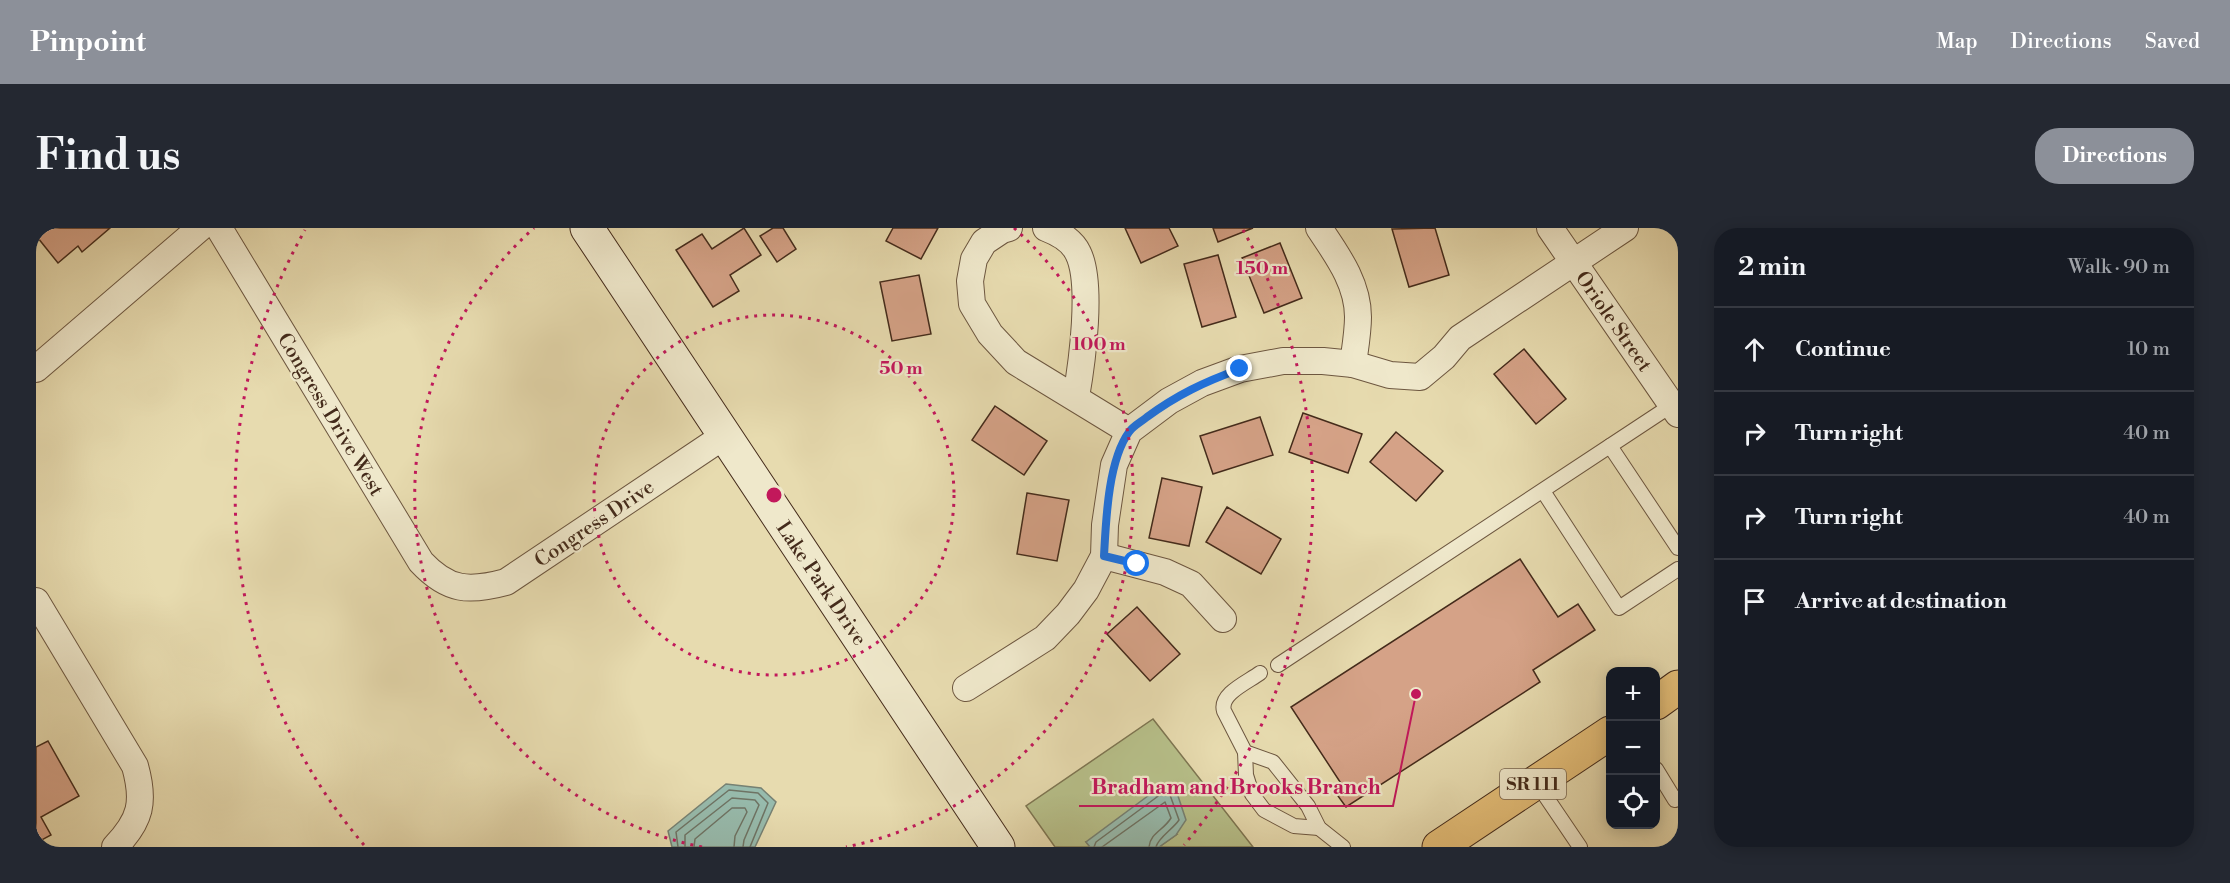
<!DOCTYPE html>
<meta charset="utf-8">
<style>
:root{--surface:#171b24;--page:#242831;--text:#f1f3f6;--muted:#9ea1a6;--line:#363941;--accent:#8c9099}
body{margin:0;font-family:"Libre Bodoni",serif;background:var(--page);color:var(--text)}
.controls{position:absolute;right:18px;bottom:18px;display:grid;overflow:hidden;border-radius:12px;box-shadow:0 3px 15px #0003}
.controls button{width:54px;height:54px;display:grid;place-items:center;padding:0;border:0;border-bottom:2px solid var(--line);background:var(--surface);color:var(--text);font:30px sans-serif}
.stop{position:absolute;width:18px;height:18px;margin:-14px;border:4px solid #1a73e8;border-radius:50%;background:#fff}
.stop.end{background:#1a73e8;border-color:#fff;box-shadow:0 2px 6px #0008}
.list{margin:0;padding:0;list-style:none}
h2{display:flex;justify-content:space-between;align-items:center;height:78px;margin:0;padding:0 24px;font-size:26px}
h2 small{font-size:20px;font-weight:400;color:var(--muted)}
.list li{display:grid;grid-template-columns:39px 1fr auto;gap:18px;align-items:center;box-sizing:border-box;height:84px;padding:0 24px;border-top:2px solid var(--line)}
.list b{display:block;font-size:22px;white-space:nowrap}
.list em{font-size:20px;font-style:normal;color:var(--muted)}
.icon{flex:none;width:33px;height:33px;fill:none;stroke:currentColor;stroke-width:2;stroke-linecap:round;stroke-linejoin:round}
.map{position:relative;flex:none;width:1642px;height:619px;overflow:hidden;border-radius:24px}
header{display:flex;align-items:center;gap:36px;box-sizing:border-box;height:84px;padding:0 30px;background:var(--accent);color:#fff}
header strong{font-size:28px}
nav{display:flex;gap:33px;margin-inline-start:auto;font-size:21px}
.intro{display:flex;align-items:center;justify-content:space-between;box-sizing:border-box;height:144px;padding:0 36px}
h1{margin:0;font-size:42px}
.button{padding:15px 27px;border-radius:24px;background:var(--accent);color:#fff;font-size:21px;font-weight:700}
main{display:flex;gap:36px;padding:0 36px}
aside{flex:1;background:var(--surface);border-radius:24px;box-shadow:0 3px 15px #0003}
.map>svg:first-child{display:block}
.green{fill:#b7c08a;stroke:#7e7652;stroke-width:1.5}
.water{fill:#97bbad;stroke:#768173;stroke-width:1.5}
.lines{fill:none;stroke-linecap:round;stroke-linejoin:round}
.shore{stroke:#6e7364;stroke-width:1.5}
.building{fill:#d5a287;stroke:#442b1b;stroke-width:1.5}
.lane-casing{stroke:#6d5740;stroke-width:16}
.street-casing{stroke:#6d5740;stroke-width:28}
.secondary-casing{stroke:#442b1b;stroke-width:35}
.primary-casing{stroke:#442b1b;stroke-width:35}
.lane{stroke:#efe8cb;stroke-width:14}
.street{stroke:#efe8cb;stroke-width:26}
.secondary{stroke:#efe8cb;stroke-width:33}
.primary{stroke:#e4be78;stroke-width:33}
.route{stroke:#1a73e8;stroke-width:8}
.ring{fill:none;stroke:#c2185b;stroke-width:3;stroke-dasharray:3 6}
.labels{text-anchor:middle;stroke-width:4.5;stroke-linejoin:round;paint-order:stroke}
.shield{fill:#efe8cb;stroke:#776450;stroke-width:1.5}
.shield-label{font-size:18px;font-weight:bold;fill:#442b1b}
.street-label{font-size:20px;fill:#442b1b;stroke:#efe8cb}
.centre{fill:#c2185b;stroke:#efe8cb;stroke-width:3}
.ring-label{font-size:18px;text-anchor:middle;font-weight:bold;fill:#c2185b;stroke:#efe8cb;stroke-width:4.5;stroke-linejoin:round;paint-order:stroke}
.leader{fill:none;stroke:#c2185b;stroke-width:2}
.callout-dot{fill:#c2185b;stroke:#efe8cb;stroke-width:2}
.callout-label{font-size:21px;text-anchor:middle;font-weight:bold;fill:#c2185b;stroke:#efe8cb;stroke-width:4.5;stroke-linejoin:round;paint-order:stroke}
</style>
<header>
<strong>Pinpoint</strong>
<nav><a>Map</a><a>Directions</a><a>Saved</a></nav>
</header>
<div class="intro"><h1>Find us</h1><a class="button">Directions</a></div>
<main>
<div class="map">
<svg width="1642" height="619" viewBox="0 0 1642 619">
<rect width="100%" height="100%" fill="#e7dbaf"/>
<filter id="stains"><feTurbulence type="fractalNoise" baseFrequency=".00333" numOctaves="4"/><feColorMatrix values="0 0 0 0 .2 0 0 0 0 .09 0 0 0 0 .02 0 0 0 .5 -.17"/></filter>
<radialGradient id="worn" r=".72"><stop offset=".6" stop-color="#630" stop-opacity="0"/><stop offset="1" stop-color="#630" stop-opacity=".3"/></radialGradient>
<path class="green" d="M1117 491 1217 619H1123L1140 607 1050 614 1054 619H1019L990 578Z"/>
<g class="water">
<path d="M690 556 725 560 740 574 719 619H636L632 603Z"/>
<path d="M1124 559 1140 562 1150 592 1140 607 1123 619H1054L1050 614Z"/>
</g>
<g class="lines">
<g class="shore">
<path d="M642 619 640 604 693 562 722 565 732 575 714 619"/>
<path d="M649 619V607L696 570 719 572 723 577 708 612 707 619"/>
<path d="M658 619 659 611 696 580H709L711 584 699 608 698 619"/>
<path d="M1058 619 1060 614 1125 566 1134 567 1143 592C1137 601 1122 610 1120 619"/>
<path d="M1066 619 1129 574 1135 590C1128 602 1114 605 1113 619"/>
</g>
</g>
<g class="building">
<path d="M14 0H74L46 24 42 18 22 35 2 10Z"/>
<path d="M708 0 725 27 694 47 703 63 677 79 640 22 666 6 676 21Z"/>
<path d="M737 0H747L760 21 741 34 724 8Z"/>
<path d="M857 0H902L885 31 850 13Z"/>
<path d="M1089 0H1133L1142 18 1105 35Z"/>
<path d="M1177 0H1217L1182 14Z"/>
<path d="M1399 0 1413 47 1373 59 1356 1Z"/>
<path d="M1244 15 1266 70 1228 85 1206 30Z"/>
<path d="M1182 27 1200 89 1166 99 1148 36Z"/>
<path d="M883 47 895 106 856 113 844 54Z"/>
<path d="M1488 121 1530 171 1500 196 1458 146Z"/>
<path d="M959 178 1011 213 988 247 936 212Z"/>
<path d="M1267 185 1326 206 1312 245 1253 224Z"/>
<path d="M1224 189 1237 227 1177 246 1164 208Z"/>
<path d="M1360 204 1407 243 1380 273 1334 234Z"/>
<path d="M1126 250 1166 259 1153 318 1113 310Z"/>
<path d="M991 265 1033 272 1021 333 981 326Z"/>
<path d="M1191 279 1245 311 1225 346 1170 314Z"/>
<path d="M1484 331 1522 389 1542 376 1559 402 1497 442 1504 454 1310 579 1302 568 1310 563 1255 479Z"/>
<path d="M1101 379 1144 426 1114 453 1071 406Z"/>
<path d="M12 513 43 568 5 589 15 607 0 615V519Z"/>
</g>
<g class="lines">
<defs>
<g id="lane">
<path d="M1574 218 1642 320"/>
<path d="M1507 263 1583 380 1642 341"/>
<path d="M1242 437 1636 177"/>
<path d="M1224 445C1212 454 1183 466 1188 483L1209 524 1237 534 1272 578 1283 600 1307 619"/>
<path d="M1209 524 1210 547 1216 566 1228 582 1258 598 1283 600"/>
<path d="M1620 541 1639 572 1642 570"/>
<path d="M1500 554 1544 619"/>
</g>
<g id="street">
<path d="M183 0 385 334C412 363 433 364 470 354L688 208"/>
<path d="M973 0 966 2 948 14 938 31 934 53 936 76 954 106 980 134 1093 203"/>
<path d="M1010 0C1023 5 1036 12 1042 25 1057 55 1046 135 1040 169"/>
<path d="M1283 0C1301 27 1322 55 1322 89 1322 104 1319 121 1317 136L1354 147 1384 149 1408 129 1424 110 1589 0"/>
<path d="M1514 0 1642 186"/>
<path d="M0 141 164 0"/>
<path d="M1068 328 1129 344 1155 356 1187 391"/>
<path d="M0 373 99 538C109 574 105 592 79 619"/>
<path d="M930 460 1009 410 1032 386 1050 362 1068 328 1069 297 1078 237 1093 203 1133 173 1166 155 1204 141 1247 133H1287L1317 136"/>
</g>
<path id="secondary" d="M551 0 962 619"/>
<g id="primary">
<path d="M1620 475 1642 459"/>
<path d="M1403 619 1574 505"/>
</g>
</defs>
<use href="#lane" class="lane-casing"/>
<use href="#street" class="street-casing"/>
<use href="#secondary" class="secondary-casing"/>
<use href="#primary" class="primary-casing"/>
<use href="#lane" class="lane"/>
<use href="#street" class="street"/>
<use href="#secondary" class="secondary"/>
<use href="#primary" class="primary"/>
</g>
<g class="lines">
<path class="route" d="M1101 336 1068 328C1070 292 1072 233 1093 204 1097 198 1105 194 1111 189 1141 167 1168 154 1204 141"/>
</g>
<g class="ring">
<circle cx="738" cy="267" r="180"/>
<path d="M666 619A359 359 0 0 1 498 0M978 0A359 359 0 0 1 810 619"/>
<path d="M328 617A539 539 0 0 1 269 2M1207 2A539 539 0 0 1 1148 617"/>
</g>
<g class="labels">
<rect class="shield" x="1464" y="541" width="66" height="30" rx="4.5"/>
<g class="shield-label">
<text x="1497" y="562">SR 111</text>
</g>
<g class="street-label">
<text transform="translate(1578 93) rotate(55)" y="7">Oriole Street</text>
<text transform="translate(295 186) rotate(59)" y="7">Congress Drive West</text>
<text transform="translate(558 295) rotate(-34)" y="7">Congress Drive</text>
<text transform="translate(786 355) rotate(56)" y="7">Lake Park Drive</text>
</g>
</g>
<circle cx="738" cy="267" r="9" class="centre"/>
<g class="ring-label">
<text x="1226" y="46">150 m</text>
<text x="1063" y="122">100 m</text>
<text x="865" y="146">50 m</text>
</g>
<path class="leader" d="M1380 466L1357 578H1043"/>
<circle class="callout-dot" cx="1380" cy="466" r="6"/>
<g class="callout-label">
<text x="1200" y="566">Bradham and Brooks Branch</text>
</g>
<rect width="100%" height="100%" filter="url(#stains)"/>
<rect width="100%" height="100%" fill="url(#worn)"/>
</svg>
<div class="controls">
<button>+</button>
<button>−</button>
<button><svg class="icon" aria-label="locate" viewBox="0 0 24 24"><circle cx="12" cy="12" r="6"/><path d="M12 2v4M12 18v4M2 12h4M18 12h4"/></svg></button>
</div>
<div class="stop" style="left:1101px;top:336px"></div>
<div class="stop end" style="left:1204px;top:141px"></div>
</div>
<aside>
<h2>2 min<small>Walk · 90 m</small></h2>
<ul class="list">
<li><svg class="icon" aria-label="ahead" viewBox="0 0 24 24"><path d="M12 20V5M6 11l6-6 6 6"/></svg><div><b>Continue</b></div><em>10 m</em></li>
<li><svg class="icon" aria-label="right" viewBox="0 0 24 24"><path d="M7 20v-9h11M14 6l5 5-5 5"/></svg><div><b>Turn right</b></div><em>40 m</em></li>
<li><svg class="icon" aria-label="right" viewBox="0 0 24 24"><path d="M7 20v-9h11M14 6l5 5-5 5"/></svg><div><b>Turn right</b></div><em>40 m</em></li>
<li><svg class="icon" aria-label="arrive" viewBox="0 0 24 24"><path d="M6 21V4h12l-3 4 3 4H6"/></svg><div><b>Arrive at destination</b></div></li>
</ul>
</aside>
</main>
